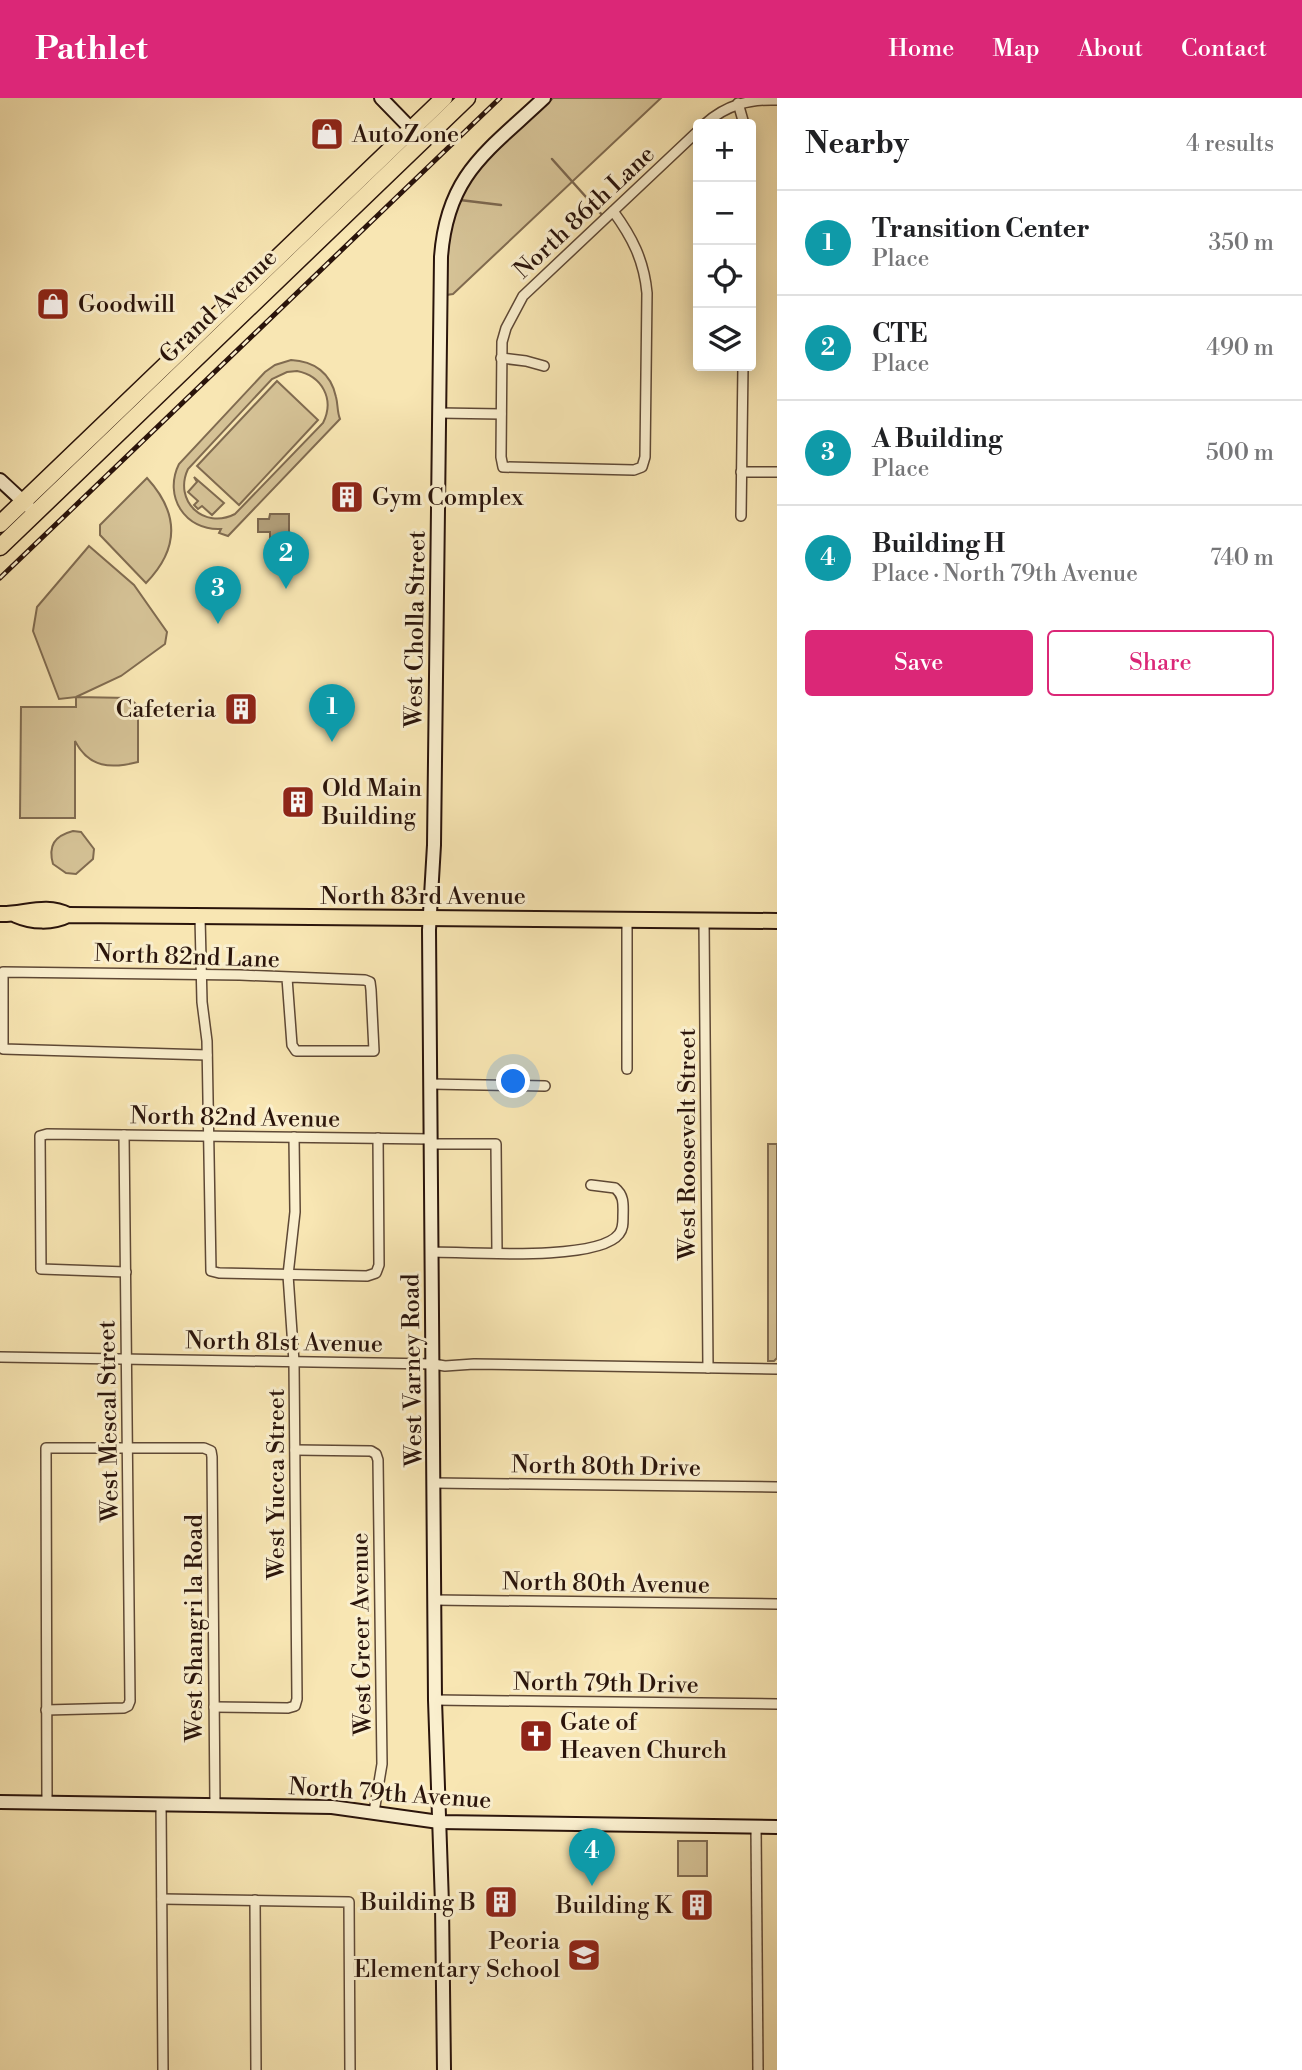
<!DOCTYPE html>
<meta charset="utf-8">
<style>
:root{--surface:#fff;--page:#f2f2f2;--text:#202124;--muted:#757577;--line:#e0e0e0;--accent:#db2777}
body{margin:0;font-family:"Libre Bodoni",serif;background:var(--page);color:var(--text)}
.controls{position:absolute;right:21px;top:21px;display:grid;overflow:hidden;border-radius:7px;box-shadow:0 4px 18px #0003}
.controls button{width:63px;height:63px;display:grid;place-items:center;padding:0;border:0;border-bottom:2px solid var(--line);background:var(--surface);color:var(--text);font:35px sans-serif}
.you{position:absolute;left:514px;top:984px;width:24px;height:24px;margin:-18px;border:5px solid #fff;border-radius:50%;background:#1a73e8;box-shadow:0 0 0 10px #1a73e833}
.badge{display:grid;place-items:center;width:46px;height:46px;border-radius:50%;background:var(--accent);color:#fff;font-size:23px;font-weight:700}
.pin{position:absolute;translate:-50% -58px;filter:drop-shadow(0 2px 4px #0008)}
.pin::after{content:'';position:absolute;top:37px;width:24px;height:21px;background:inherit;clip-path:polygon(0 0,100% 0,50% 100%)}
.list{margin:0;padding:0;list-style:none}
h2{display:flex;justify-content:space-between;align-items:center;height:91px;margin:0;padding:0 28px;font-size:30px}
h2 small{font-size:23px;font-weight:400;color:var(--muted)}
.list li{display:grid;grid-template-columns:46px 1fr auto;gap:21px;align-items:center;box-sizing:border-box;height:105px;padding:0 28px;border-top:2px solid var(--line)}
.list b{display:block;font-size:26px;white-space:nowrap}
.list p{margin:0;font-size:23px;white-space:nowrap;color:var(--muted)}
.list em{font-size:23px;font-style:normal;color:var(--muted)}
.actions{display:flex;gap:14px;padding:21px 28px}
.actions a{flex:1;padding:16px 0;border:2px solid var(--accent);border-radius:7px;text-align:center;font-size:24px;color:var(--accent)}
.actions .main{background:var(--accent);color:#fff}
.icon{flex:none;width:38px;height:38px;fill:none;stroke:currentColor;stroke-width:2;stroke-linecap:round;stroke-linejoin:round}
.map{position:relative;flex:none;width:777px;height:1972px;overflow:hidden}
header{display:flex;align-items:center;gap:42px;box-sizing:border-box;height:98px;padding:0 35px;background:var(--accent);color:#fff}
header strong{font-size:33px}
nav{display:flex;gap:38px;margin-inline-start:auto;font-size:24px}
main{display:flex}
aside{flex:1;background:var(--surface)}
.map>svg:first-child{display:block}
.green{fill:#d5c296;stroke:#806b50;stroke-width:2;fill-rule:evenodd}
.water{fill:#b29f7a;stroke:#7c674e;stroke-width:2}
.lines{fill:none;stroke-linecap:round;stroke-linejoin:round}
.stream{stroke:#7c674e;stroke-width:2.5}
.street-casing{stroke:#5e4835;stroke-width:12}
.secondary-casing{stroke:#2a140b;stroke-width:16}
.primary-casing{stroke:#2a140b;stroke-width:18}
.highway-casing{stroke:#2a140b;stroke-width:19}
.street{stroke:#faefce;stroke-width:9}
.secondary{stroke:#faefce;stroke-width:12}
.primary{stroke:#f8e6b3;stroke-width:14}
.highway{stroke:#f8e6b3;stroke-width:16}
.rail-casing{stroke:#2a140b;stroke-width:5}
.rail{stroke:#faefce;stroke-width:2.5;stroke-dasharray:8;stroke-linecap:butt}
.labels{text-anchor:middle;stroke-width:6;stroke-linejoin:round;paint-order:stroke}
.poi-label{font-size:24px;fill:#2a140b;stroke:#faefce;text-anchor:start}
.street-label{font-size:24px;fill:#2a140b;stroke:#faefce}
</style>
<header>
<strong>Pathlet</strong>
<nav><a>Home</a><a>Map</a><a>About</a><a>Contact</a></nav>
</header>
<main>
<div class="map">
<svg width="777" height="1972" viewBox="0 0 777 1972">
<rect width="100%" height="100%" fill="#f8e6b3"/>
<filter id="stains"><feTurbulence type="fractalNoise" baseFrequency=".00286" numOctaves="4"/><feColorMatrix values="0 0 0 0 .2 0 0 0 0 .09 0 0 0 0 .02 0 0 0 .5 -.17"/></filter>
<radialGradient id="worn" r=".72"><stop offset=".6" stop-color="#630" stop-opacity="0"/><stop offset="1" stop-color="#630" stop-opacity=".3"/></radialGradient>
<g class="green">
<path d="M553 0H661L453 196 446 197C446 172 445 145 452 120 467 69 517 35 553 0Z"/>
<path d="M291 262C314 263 331 275 336 299 338 306 337 314 340 321L228 438 219 435 221 431C185 433 163 398 179 366L265 274 275 267ZM297 273C322 278 335 301 323 325L235 416C204 432 173 403 188 371L272 281 287 274Z"/>
<path d="M277 283 318 322 239 407 197 368Z"/>
<path d="M194 379 224 405 212 417 202 408 198 411 194 407 198 403 188 394 197 384Z"/>
<path d="M147 380C179 415 180 450 146 485L100 437V427Z"/>
<path d="M89 448 134 487 167 534 165 546 121 578 76 599 129 600 138 608V664C111 671 89 670 75 643V720H20L21 609H76V599L59 601 33 533 37 509Z"/>
<path d="M73 733 81 734 94 751 93 761 76 776 66 775 53 766C48 748 54 738 73 733Z"/>
<path d="M768 1046H777V1260L774 1263H768Z"/>
<rect x="678" y="1743" width="29" height="35"/>
</g>
<path class="water" d="M270 416H289V440H270V434H258V421H269Z"/>
<g class="lines">
<g class="stream">
<path d="M552 61 603 118"/>
<path d="M460 102 501 107"/>
</g>
<defs>
<g id="street">
<path d="M738 5 744 26"/>
<path d="M705 26C726 7 749 1 777 2"/>
<path d="M613 113C632 139 644 162 647 195L645 359 642 369 634 372 503 369 501 359 502 244 506 230 523 198 698 33"/>
<path d="M501 260 526 263 544 268"/>
<path d="M439 315 501 316"/>
<path d="M741 374H777"/>
<path d="M741 418 743 268"/>
<path d="M200 819 202 904 207 943 211 1173 219 1175 367 1178 376 1175 379 1167 378 1040"/>
<path d="M704 823 708 1270"/>
<path d="M207 957 3 951V874L240 877 365 882 370 884 371 892 374 953H296L292 947 287 880"/>
<path d="M627 971V822"/>
<path d="M431 986 545 988"/>
<path d="M431 1046H496L497 1155"/>
<path d="M431 1154C467 1154 598 1164 619 1136 623 1131 623 1126 623 1120 623 1108 625 1098 615 1090L591 1087"/>
<path d="M126 1174 41 1171 40 1038 47 1036 431 1041"/>
<path d="M0 1259 433 1266 445 1268 474 1266 777 1271"/>
<path d="M295 1352 371 1353 376 1356 378 1362 382 1666 374 1714"/>
<path d="M434 1385 777 1389"/>
<path d="M434 1502 777 1506"/>
<path d="M435 1602 777 1606"/>
<path d="M214 1609 288 1610 295 1608 297 1601 294 1264 288 1177 295 1114 294 1039"/>
<path d="M46 1612 124 1610 128 1608 130 1603 124 1037"/>
<path d="M47 1704 46 1350H204L211 1353 212 1359 215 1707"/>
<path d="M161 1706 163 1972"/>
<path d="M756 1729 758 1972"/>
<path d="M162 1801 349 1804 350 1972"/>
<path d="M255 1802 256 1972"/>
</g>
<g id="secondary">
<path d="M381 0 418 38"/>
<path d="M0 382 28 408"/>
<path d="M0 1704 332 1709 439 1724 777 1729"/>
<path d="M444 1972 442 1806 435 1602 429 832 434 747 441 159C447 76 488 53 544 0"/>
</g>
<g id="primary">
<path d="M0 816C23 817 46 805 68 817"/>
<path d="M16 817C32 824 52 825 68 817L777 823"/>
</g>
<g id="highway">
<path d="M0 426 444 0"/>
<path d="M0 449 467 0"/>
</g>
</defs>
<use href="#street" class="street-casing"/>
<use href="#secondary" class="secondary-casing"/>
<use href="#primary" class="primary-casing"/>
<use href="#highway" class="highway-casing"/>
<use href="#street" class="street"/>
<use href="#secondary" class="secondary"/>
<use href="#primary" class="primary"/>
<use href="#highway" class="highway"/>
<defs>
<path id="rail" d="M0 480 500 0"/>
</defs>
<use href="#rail" class="rail-casing"/>
<use href="#rail" class="rail"/>
</g>
<defs>
<symbol id="shop-square" viewBox="-11 -11 22 22"><rect x="-9" y="-9" width="18" height="18" rx="4" fill="#8f2418" stroke="#faefce"/><path d="M-5-2.5h2.3a2.7 3.5 0 0 1 5.4 0H5L5.5 6h-11ZM-1.5-2.5h3a1.5 2.3 0 0 0-3 0Z" fill="#fff"/></symbol>
<symbol id="building-square" viewBox="-11 -11 22 22"><rect x="-9" y="-9" width="18" height="18" rx="4" fill="#8f2418" stroke="#faefce"/><path d="M-4-6H4V6H1V3H-1V6H-4ZM-2.5-4.3h1.7v1.8h-1.7ZM.8-4.3h1.7v1.8H.8ZM-2.5-1h1.7V.8h-1.7ZM.8-1h1.7V.8H.8Z" fill="#fff"/></symbol>
<symbol id="church-square" viewBox="-11 -11 22 22"><rect x="-9" y="-9" width="18" height="18" rx="4" fill="#8f2418" stroke="#faefce"/><path d="M-1.2-6h2.4v3.5h3.3v2.4h-3.3V6h-2.4V-.1h-3.3v-2.4h3.3Z" fill="#fff"/></symbol>
<symbol id="school-square" viewBox="-11 -11 22 22"><rect x="-9" y="-9" width="18" height="18" rx="4" fill="#8f2418" stroke="#faefce"/><path d="M0-5L7-2L0 1L-7-2ZM-4 1L0 2.5L4 1V4Q0 6-4 4Z" fill="#fff"/></symbol>
</defs>
<g fill-rule="evenodd">
<use href="#shop-square" x="308" y="17" width="38" height="38"/>
<use href="#shop-square" x="34" y="187" width="38" height="38"/>
<use href="#building-square" x="328" y="380" width="38" height="38"/>
<use href="#building-square" x="222" y="592" width="38" height="38"/>
<use href="#building-square" x="279" y="685" width="38" height="38"/>
<use href="#church-square" x="517" y="1619" width="38" height="38"/>
<use href="#building-square" x="482" y="1785" width="38" height="38"/>
<use href="#building-square" x="678" y="1788" width="38" height="38"/>
<use href="#school-square" x="565" y="1838" width="38" height="38"/>
</g>
<g class="labels">
<g class="poi-label">
<text x="352" y="44">AutoZone</text>
<text x="78" y="214">Goodwill</text>
<text x="372" y="407">Gym Complex</text>
<text x="216" y="619" text-anchor="end">Cafeteria</text>
<text x="322" y="698">Old Main<tspan x="322" dy="28">Building</tspan></text>
<text x="560" y="1632">Gate of<tspan x="560" dy="28">Heaven Church</tspan></text>
<text x="476" y="1812" text-anchor="end">Building B</text>
<text x="672" y="1815" text-anchor="end">Building K</text>
<text x="560" y="1851" text-anchor="end">Peoria<tspan x="560" dy="28">Elementary School</tspan></text>
</g>
<g class="street-label">
<text transform="translate(584 114) rotate(-43)" y="8">North 86th Lane</text>
<text transform="translate(218 208) rotate(-44)" y="8">Grand Avenue</text>
<text transform="translate(415 531) rotate(-89)" y="8">West Cholla Street</text>
<text x="423" y="806">North 83rd Avenue</text>
<text transform="translate(187 858) rotate(2)" y="8">North 82nd Lane</text>
<text transform="translate(235 1019) rotate(1)" y="8">North 82nd Avenue</text>
<text transform="translate(687 1046) rotate(-90)" y="8">West Roosevelt Street</text>
<text transform="translate(284 1244) rotate(1)" y="8">North 81st Avenue</text>
<text transform="translate(412 1272) rotate(-91)" y="8">West Varney Road</text>
<text transform="translate(108 1323) rotate(-91)" y="8">West Mescal Street</text>
<text transform="translate(606 1368) rotate(1)" y="8">North 80th Drive</text>
<text transform="translate(276 1386) rotate(-90)" y="8">West Yucca Street</text>
<text transform="translate(606 1485) rotate(1)" y="8">North 80th Avenue</text>
<text transform="translate(194 1530) rotate(-90)" y="8">West Shangri la Road</text>
<text transform="translate(361 1536) rotate(-91)" y="8">West Greer Avenue</text>
<text transform="translate(606 1585) rotate(1)" y="8">North 79th Drive</text>
<text transform="translate(390 1695) rotate(4)" y="8">North 79th Avenue</text>
</g>
</g>
<rect width="100%" height="100%" filter="url(#stains)"/>
<rect width="100%" height="100%" fill="url(#worn)"/>
</svg>
<div class="controls">
<button>+</button>
<button>−</button>
<button><svg class="icon" aria-label="locate" viewBox="0 0 24 24"><circle cx="12" cy="12" r="6"/><path d="M12 2v4M12 18v4M2 12h4M18 12h4"/></svg></button>
<button><svg class="icon" aria-label="layers" viewBox="0 0 24 24"><path d="M12 4l9 5-9 5-9-5zM3 14l9 5 9-5"/></svg></button>
</div>
<div class="you"></div>
<div class="pin badge" style="left:332px;top:644px;background:#0f9aa8">1</div>
<div class="pin badge" style="left:286px;top:491px;background:#0f9aa8">2</div>
<div class="pin badge" style="left:218px;top:526px;background:#0f9aa8">3</div>
<div class="pin badge" style="left:592px;top:1788px;background:#0f9aa8">4</div>
</div>
<aside>
<h2>Nearby<small>4 results</small></h2>
<ul class="list">
<li><span class="badge" style="background:#0f9aa8">1</span><div><b>Transition Center</b><p>Place</p></div><em>350 m</em></li>
<li><span class="badge" style="background:#0f9aa8">2</span><div><b>CTE</b><p>Place</p></div><em>490 m</em></li>
<li><span class="badge" style="background:#0f9aa8">3</span><div><b>A Building</b><p>Place</p></div><em>500 m</em></li>
<li><span class="badge" style="background:#0f9aa8">4</span><div><b>Building H</b><p>Place · North 79th Avenue</p></div><em>740 m</em></li>
</ul>
<div class="actions"><a class="main">Save</a><a>Share</a></div>
</aside>
</main>
